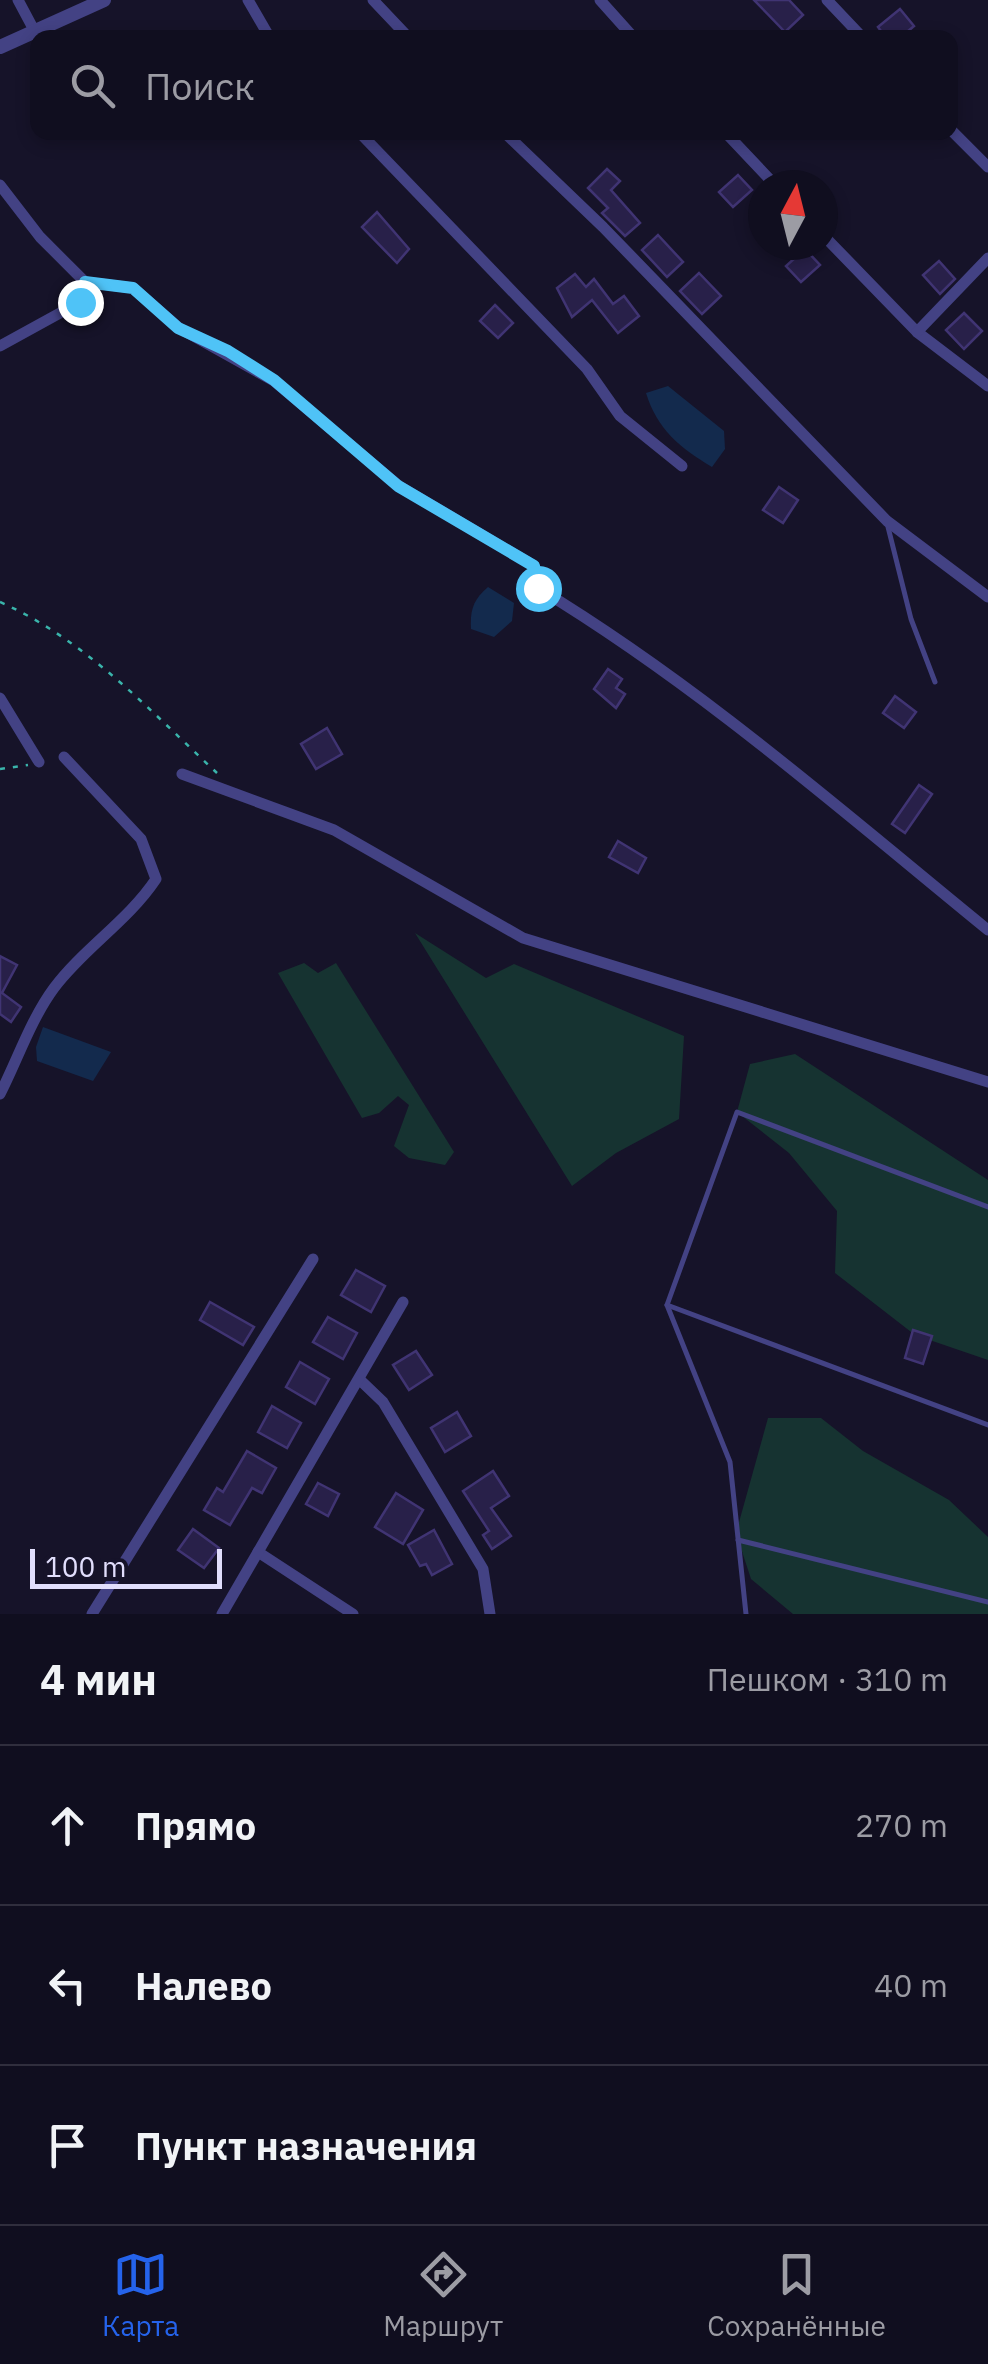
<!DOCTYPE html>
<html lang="ru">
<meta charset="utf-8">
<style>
:root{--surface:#100e1f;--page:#1e1c2c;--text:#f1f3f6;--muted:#9c9ca4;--line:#302e3d;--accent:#2563eb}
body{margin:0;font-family:"IBM Plex Sans",sans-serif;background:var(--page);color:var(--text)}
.compass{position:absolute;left:748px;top:170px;width:90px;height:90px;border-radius:50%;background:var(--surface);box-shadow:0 5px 15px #0003;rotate:7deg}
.scale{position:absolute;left:30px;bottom:25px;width:192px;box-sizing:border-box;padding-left:10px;border:5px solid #e1defc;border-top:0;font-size:28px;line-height:35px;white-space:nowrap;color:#e1defc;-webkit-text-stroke:8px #161329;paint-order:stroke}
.stop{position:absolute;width:30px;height:30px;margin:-22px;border:8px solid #4fc3f7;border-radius:50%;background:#fff}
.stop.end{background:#4fc3f7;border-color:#fff;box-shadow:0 2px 10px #0008}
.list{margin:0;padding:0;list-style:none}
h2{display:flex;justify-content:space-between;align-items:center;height:130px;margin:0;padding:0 40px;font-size:42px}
h2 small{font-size:32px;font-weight:400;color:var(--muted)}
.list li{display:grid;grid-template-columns:65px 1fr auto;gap:30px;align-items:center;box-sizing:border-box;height:160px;padding:0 40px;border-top:2px solid var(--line)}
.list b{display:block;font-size:38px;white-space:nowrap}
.list em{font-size:32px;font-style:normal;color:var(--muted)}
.icon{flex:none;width:55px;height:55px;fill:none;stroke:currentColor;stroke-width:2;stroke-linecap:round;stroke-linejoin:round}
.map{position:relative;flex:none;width:988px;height:1614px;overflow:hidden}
.search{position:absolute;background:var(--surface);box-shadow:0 5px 15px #0003;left:30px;right:30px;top:30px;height:110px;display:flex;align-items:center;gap:25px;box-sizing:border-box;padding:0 35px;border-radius:20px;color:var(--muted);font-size:38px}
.sheet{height:610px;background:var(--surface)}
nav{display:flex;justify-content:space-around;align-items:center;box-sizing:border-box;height:140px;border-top:2px solid var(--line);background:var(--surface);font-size:28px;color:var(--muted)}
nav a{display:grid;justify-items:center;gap:5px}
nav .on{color:var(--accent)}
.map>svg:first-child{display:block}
.green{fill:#163331}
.water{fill:#132a4d}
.building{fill:#282049;stroke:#403473;stroke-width:2.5}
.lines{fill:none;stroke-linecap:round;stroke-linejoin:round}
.path{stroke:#3ab4ab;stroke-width:2.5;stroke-dasharray:5 8;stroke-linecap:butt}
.service{stroke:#434284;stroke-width:5}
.minor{stroke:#434284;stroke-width:11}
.tertiary{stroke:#434284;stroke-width:14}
.route{stroke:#4fc3f7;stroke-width:12}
</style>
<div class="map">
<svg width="988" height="1614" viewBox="0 0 988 1614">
<rect width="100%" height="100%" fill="#161329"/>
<g class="green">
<path d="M415 933 486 978 514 964 684 1036 679 1119 616 1153 572 1186Z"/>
<path d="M304 963 318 973 336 963 454 1152 445 1165 409 1158 394 1146 409 1105 398 1096 379 1113 362 1118 278 973Z"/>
<path d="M795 1054 988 1180V1360L915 1335 835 1273 837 1211 789 1153 737 1112 750 1064Z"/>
<path d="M768 1418H821L863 1451 949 1500 988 1537V1614H793L751 1579 736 1533Z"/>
</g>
<g class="water">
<path d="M668 386 724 431 725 449 712 467C680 448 657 429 646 393Z"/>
<path d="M488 587 514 603 512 621 494 637 471 629C470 610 473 600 488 587Z"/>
<path d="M43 1027 111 1052 93 1081 37 1061 36 1047Z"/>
</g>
<g class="building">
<path d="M754 0H789L803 15 785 32Z"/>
<path d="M900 9 914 26 900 38H886L878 27Z"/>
<path d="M607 169 620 181 611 190 640 223 625 236 602 213 608 208 588 188Z"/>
<path d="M738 175 752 190 733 207 719 192Z"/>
<path d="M377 212 409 249 397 263 362 227Z"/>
<path d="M658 235 683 262 667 277 642 250Z"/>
<path d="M805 249 820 265 801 282 786 266Z"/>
<path d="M939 261 955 279 940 294 923 275Z"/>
<path d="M699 273 721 296 702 314 680 291Z"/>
<path d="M575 274 586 287 594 279 613 304 624 296 639 316 618 333 592 300 572 317 557 288Z"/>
<path d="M495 305 513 323 498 338 480 321Z"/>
<path d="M964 313 982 331 964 349 946 330Z"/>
<path d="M779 487 798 500 783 523 763 510Z"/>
<path d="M608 669 622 679 616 688 625 694 616 708 594 689Z"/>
<path d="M895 696 916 712 904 728 883 713Z"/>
<path d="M327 728 342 754 316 769 301 744Z"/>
<path d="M919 785 932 794 905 833 892 824Z"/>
<path d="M618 841 646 858 638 873 609 857Z"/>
<path d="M0 956 17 965 2 993 21 1007 11 1022 0 1014Z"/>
<path d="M356 1270 385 1286 371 1312 341 1295Z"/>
<path d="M210 1302 254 1327 243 1345 200 1320Z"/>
<path d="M328 1317 357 1333 343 1359 313 1342Z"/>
<path d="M913 1330 932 1336 923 1364 905 1358Z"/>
<path d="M416 1351 432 1375 409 1390 393 1365Z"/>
<path d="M300 1362 329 1379 315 1404 286 1387Z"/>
<path d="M272 1406 301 1423 287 1448 258 1432Z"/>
<path d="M457 1412 471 1436 445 1452 431 1428Z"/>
<path d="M247 1451 276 1468 262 1493 252 1488 230 1525 204 1510 217 1488 223 1492Z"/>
<path d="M493 1471 509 1496 491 1508 511 1536 492 1549 483 1535 489 1531 463 1491Z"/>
<path d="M318 1483 339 1494 328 1516 306 1504Z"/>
<path d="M396 1493 423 1510 403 1544 375 1527Z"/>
<path d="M193 1529 219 1548 204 1568 178 1550Z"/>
<path d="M434 1530 452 1564 432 1575 426 1564 420 1566 408 1545Z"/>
</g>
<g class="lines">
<g class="path">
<path d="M0 602C86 640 149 710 217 773"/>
<path d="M0 769 28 765"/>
</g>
<g class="service">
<path d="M888 527 911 619 935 682"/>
<path d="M667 1305 988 1425"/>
<path d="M738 1540 988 1602"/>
<path d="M746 1614 730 1462 667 1305 737 1112 988 1207"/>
</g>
<g class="minor">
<path d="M18 0 34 30"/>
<path d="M248 0 270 38"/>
<path d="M373 0 409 38"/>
<path d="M600 0 634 38"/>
<path d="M827 0 863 38"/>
<path d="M950 129 988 167"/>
<path d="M359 132 587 369 620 416 682 466"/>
<path d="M504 132 603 227 887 521 988 597"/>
<path d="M725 132 775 185"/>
<path d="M0 185 40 237 85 282 133 288 179 328 274 381 399 486 526 561 534 566 538 588C700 686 842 811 988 930"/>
<path d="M823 235 917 332 988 386"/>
<path d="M917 332 988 258"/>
<path d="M0 346 80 302 85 282"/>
<path d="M0 698 39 762"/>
<path d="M182 774 334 830 523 938 988 1082"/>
<path d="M0 1094C17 1061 31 1019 54 988 84 948 128 921 156 879L141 839 64 757"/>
<path d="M359 1379 383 1402 483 1569 490 1614"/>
<path d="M258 1552 353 1614"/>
<path d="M92 1614 313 1259"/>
<path d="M222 1614 403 1302"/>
</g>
<path class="tertiary" d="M0 47 104 0"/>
</g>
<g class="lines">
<path class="route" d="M80 302 85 282 133 288 178 328 228 351 274 380 398 486 534 566 538 588"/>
</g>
</svg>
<svg class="compass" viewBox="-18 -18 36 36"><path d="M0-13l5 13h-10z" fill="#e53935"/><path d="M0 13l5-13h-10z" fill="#9c9ca4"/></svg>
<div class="scale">100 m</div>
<div class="stop" style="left:538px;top:588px"></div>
<div class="stop end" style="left:80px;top:302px"></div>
<div class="search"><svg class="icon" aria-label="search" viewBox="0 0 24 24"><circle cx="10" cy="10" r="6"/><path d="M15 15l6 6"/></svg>Поиск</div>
</div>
<section class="sheet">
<h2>4 мин<small>Пешком · 310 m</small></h2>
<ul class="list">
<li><svg class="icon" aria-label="ahead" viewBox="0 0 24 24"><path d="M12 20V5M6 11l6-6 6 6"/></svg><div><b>Прямо</b></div><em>270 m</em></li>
<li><svg class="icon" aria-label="left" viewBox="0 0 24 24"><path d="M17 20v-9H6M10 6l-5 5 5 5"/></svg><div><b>Налево</b></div><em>40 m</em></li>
<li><svg class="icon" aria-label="arrive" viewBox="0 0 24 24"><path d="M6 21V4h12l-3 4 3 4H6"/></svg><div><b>Пункт назначения</b></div></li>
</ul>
</section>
<nav>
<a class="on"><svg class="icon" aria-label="map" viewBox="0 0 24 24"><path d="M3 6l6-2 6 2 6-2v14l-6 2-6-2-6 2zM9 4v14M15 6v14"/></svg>Карта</a>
<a><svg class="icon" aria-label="directions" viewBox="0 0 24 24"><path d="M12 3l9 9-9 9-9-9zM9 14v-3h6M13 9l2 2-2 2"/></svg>Маршрут</a>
<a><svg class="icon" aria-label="saved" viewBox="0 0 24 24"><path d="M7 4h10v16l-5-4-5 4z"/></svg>Сохранённые</a>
</nav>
